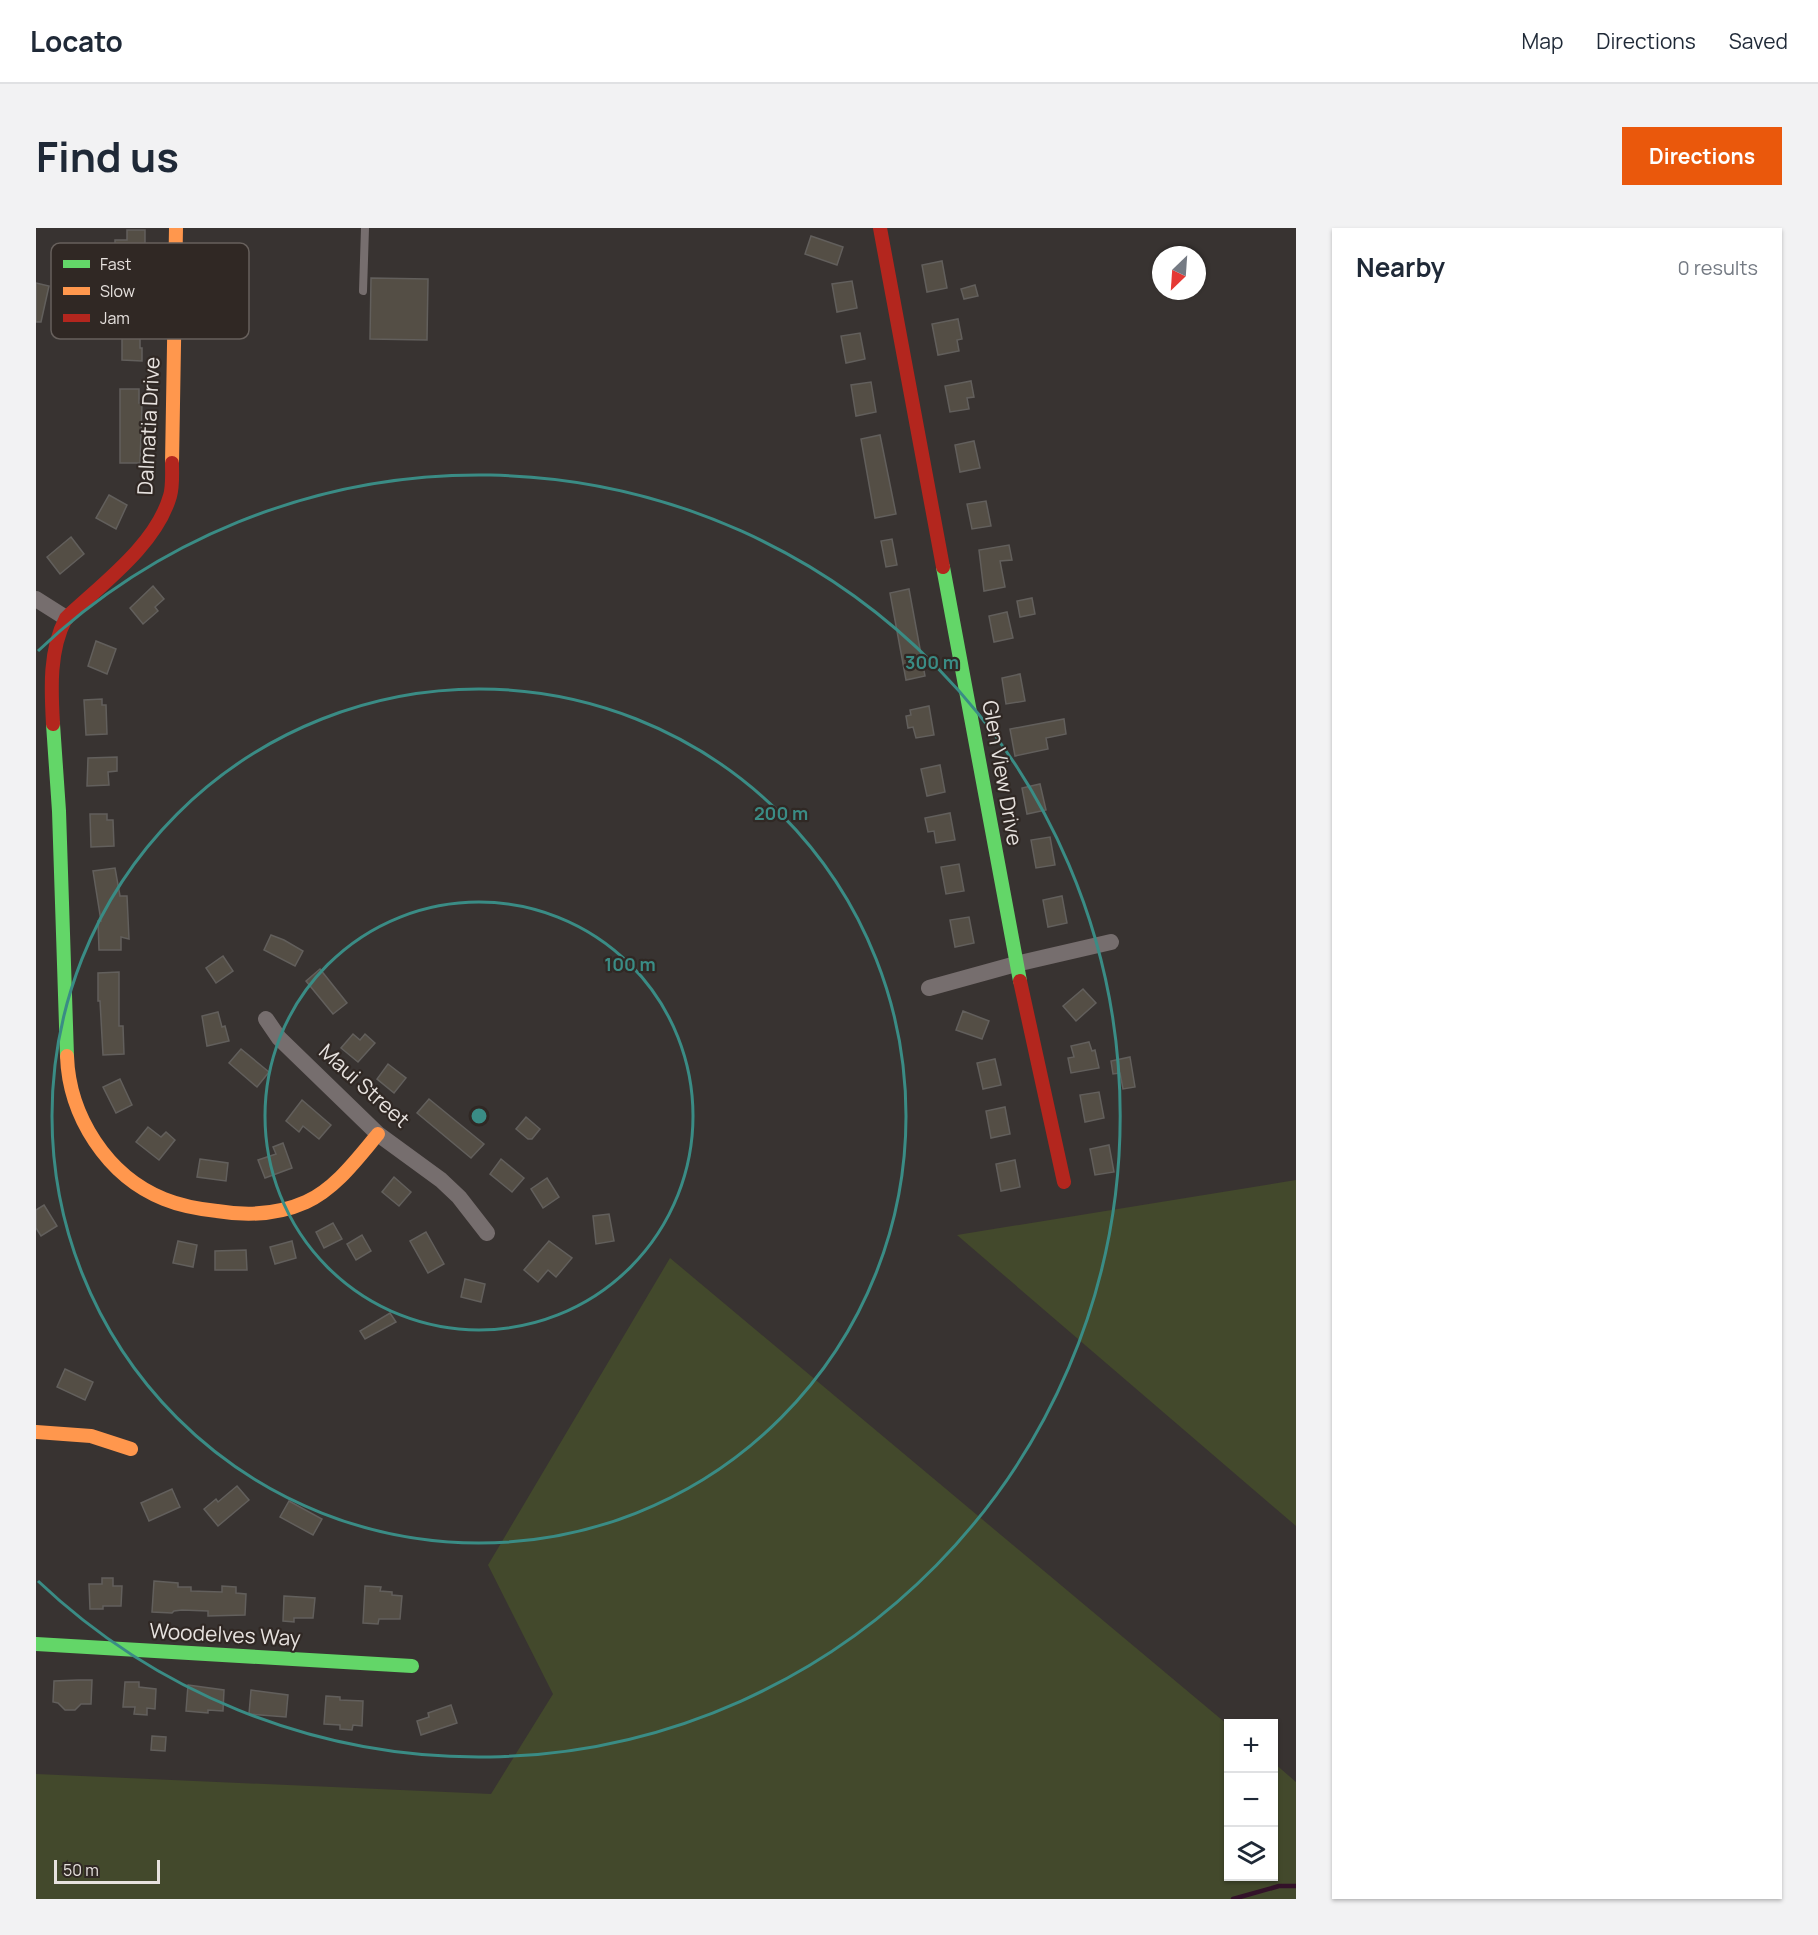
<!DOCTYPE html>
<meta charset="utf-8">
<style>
:root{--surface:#fff;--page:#f2f2f3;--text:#1f2937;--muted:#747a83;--line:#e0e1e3;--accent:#ea580c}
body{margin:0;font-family:Manrope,sans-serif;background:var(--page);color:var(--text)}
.controls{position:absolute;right:18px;bottom:18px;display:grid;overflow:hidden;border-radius:0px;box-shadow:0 2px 4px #0004}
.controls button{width:54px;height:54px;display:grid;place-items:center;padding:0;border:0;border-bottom:2px solid var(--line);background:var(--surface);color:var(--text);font:30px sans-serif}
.compass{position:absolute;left:1116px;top:18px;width:54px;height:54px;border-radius:50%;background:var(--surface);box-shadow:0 2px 4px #0004;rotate:205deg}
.scale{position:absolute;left:18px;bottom:15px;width:106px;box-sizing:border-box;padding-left:6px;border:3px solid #e7e2df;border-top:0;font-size:16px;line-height:21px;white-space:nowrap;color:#e7e2df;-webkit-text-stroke:4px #302824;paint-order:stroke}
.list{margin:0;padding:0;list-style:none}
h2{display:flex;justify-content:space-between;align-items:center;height:78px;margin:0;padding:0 24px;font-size:26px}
h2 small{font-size:20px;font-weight:400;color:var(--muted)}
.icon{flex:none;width:33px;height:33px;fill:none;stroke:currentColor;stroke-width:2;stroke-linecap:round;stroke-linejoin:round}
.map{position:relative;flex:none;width:1260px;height:1671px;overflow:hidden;border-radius:0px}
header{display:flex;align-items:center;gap:36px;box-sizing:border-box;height:84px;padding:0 30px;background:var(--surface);border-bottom:2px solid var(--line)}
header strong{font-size:28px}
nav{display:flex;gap:33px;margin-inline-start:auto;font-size:21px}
.intro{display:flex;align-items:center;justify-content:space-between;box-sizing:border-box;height:144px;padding:0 36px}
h1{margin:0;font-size:42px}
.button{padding:15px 27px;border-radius:0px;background:var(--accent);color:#fff;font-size:21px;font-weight:700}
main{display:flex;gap:36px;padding:0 36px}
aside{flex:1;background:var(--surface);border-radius:0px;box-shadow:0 2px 4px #0004}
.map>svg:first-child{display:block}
.green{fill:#43492c}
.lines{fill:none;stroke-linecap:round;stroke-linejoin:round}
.stream{stroke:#331229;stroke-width:4.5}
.building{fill:#544e45;stroke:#625f5c;stroke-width:1.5}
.lane{stroke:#766e6e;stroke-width:8}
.street{stroke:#766e6e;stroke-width:16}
.fast{stroke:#63d668;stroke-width:14}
.slow{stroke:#ff974d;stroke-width:14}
.jam{stroke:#b3261e;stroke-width:14}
.ring{fill:none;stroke:#3a8c85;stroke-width:3}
.labels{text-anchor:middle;stroke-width:4.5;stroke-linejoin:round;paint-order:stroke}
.street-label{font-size:21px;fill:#e7e2df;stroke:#302824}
.key{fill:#302824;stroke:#67605c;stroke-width:1.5}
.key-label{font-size:16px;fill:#e7e2df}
.centre{fill:#3a8c85;stroke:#302824;stroke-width:3}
.ring-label{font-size:18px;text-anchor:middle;font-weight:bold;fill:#3a8c85;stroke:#302824;stroke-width:4.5;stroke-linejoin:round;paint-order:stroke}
</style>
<header>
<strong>Locato</strong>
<nav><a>Map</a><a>Directions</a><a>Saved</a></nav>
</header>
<div class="intro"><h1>Find us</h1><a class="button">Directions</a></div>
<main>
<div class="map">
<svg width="1260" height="1671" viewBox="0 0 1260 1671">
<rect width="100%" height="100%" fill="#383331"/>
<g class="green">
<path d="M1260 952V1298L921 1007Z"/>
<path d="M634 1030 1192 1497V1648H1238V1535L1260 1554V1671H0V1546L455 1566 517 1466 452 1337Z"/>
</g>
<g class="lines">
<path class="stream" d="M1197 1671 1243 1658H1260"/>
</g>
<g class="building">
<path d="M91 2H109V26H79V12H91Z"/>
<path d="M775 8 807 19 801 37 769 26Z"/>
<path d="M906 33 911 60 891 64 886 37Z"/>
<path d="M90 50H106L107 82H104V120H106V133L86 132V56H90Z"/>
<path d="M335 50 392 51 391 112 334 111Z"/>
<path d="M816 53 821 80 801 84 796 56Z"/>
<path d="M0 55 13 58 5 94H0Z"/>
<path d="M939 57 942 68 928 71 925 61Z"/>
<path d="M922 91 926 111 921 112 923 123 902 127 896 96Z"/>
<path d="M824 105 829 131 810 135 805 108Z"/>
<path d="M935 153 938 169 931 170 933 181 914 184 909 158Z"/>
<path d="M835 154 840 184 820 188 815 157Z"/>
<path d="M84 161H103V175H106L104 235H84Z"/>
<path d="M844 207 860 286 839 290 825 211Z"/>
<path d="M938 213 944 240 924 244 919 217Z"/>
<path d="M73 267 91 277 80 301 60 290Z"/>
<path d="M950 273 955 298 936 301 931 276Z"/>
<path d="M35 309 48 326 24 346 11 329Z"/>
<path d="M856 311 861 337 850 339 845 313Z"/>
<path d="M973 317 976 332 964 333 969 359 948 363 943 322Z"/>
<path d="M117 358 128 371 119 379 122 383 107 396 94 380Z"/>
<path d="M873 361 889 448 870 452 854 365Z"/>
<path d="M996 370 999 386 984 389 981 373Z"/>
<path d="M971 384 977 410 958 414 953 388Z"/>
<path d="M60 413 80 421 71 446 52 438Z"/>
<path d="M984 446 989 473 970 476 966 450Z"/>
<path d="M66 471V477H70L71 506 50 507 48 472Z"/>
<path d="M893 478 898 507 880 510 877 499 872 500 870 488 875 487 874 482Z"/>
<path d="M1028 491 1030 506 1010 510 1012 521 979 528 974 501Z"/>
<path d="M81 529V543L72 544 73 557 51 558 52 530Z"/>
<path d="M904 537 909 564 891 568 885 541Z"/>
<path d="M1004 556 1010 582 991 586 986 560Z"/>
<path d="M914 585 919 612 900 615 898 603 892 604 889 590Z"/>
<path d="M54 586H71V592H77L78 618 55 619Z"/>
<path d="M1014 609 1019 637 1000 640 995 612Z"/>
<path d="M923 636 928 663 910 666 905 639Z"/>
<path d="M79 640 84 668H91L93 711 85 709V722H63L62 693H65L57 643Z"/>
<path d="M1026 668 1031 695 1012 699 1007 672Z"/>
<path d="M933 689 938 715 919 719 914 692Z"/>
<path d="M235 707 248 712 267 723 259 738 228 722Z"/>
<path d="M187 728 197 743 180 755 170 740Z"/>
<path d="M284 741 311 775 297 786 270 753Z"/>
<path d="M83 744V798H87L88 826 67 827 64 773H62V745Z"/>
<path d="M1047 761 1060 775 1040 793 1027 778Z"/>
<path d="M927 783 953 793 946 811 920 802Z"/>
<path d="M182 784 186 799 189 798 193 813 171 818 166 788Z"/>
<path d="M317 806 324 812 329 806 339 815 322 834 305 820Z"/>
<path d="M1053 814 1056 823 1059 822 1063 840 1035 845 1032 830 1038 829 1035 818Z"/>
<path d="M205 821 233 844 221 859 193 835Z"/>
<path d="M1094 829 1099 859 1087 861 1084 845 1077 846 1075 833Z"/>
<path d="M959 831 965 857 947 861 941 835Z"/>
<path d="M352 836 370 850 358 865 341 851Z"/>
<path d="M84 851 96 877 80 885 67 859Z"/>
<path d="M1063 864 1068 890 1049 894 1044 867Z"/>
<path d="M393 871 448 916 435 930 381 885Z"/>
<path d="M266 872 295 897 283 911 267 898 263 904 250 893Z"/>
<path d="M969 879 974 906 955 910 950 883Z"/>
<path d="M490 889 504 901 496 911H492L480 901Z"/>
<path d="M112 899 125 909 130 904 139 912 123 932 100 914Z"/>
<path d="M247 915 256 940 229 950 222 932 240 926 237 919Z"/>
<path d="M1073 917 1078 944 1059 947 1054 921Z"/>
<path d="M164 931 192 935 190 953 161 949Z"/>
<path d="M465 931 488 950 476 964 454 946Z"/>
<path d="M979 932 984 959 965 963 960 936Z"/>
<path d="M358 949 375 964 363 978 346 964Z"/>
<path d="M511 950 523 969 507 980 495 961Z"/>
<path d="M8 977 21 998 5 1008 0 1000V982Z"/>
<path d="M573 986 578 1013 560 1016 557 988Z"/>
<path d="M297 995 306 1011 288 1020 280 1004Z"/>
<path d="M390 1004 408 1036 392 1045 374 1013Z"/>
<path d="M326 1007 335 1023 320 1032 311 1016Z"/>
<path d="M142 1013 161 1017 157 1039 137 1035Z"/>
<path d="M256 1013 260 1030 239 1036 234 1019Z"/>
<path d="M513 1013 536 1030 520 1049 512 1042 502 1054 488 1042Z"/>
<path d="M210 1022 211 1042H179V1023Z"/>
<path d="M429 1051 449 1056 445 1074 425 1069Z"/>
<path d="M354 1085 360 1094 329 1111 324 1103Z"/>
<path d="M29 1141 57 1154 49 1172 21 1159Z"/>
<path d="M201 1258 213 1272 182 1298 168 1281 180 1271 182 1274Z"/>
<path d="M136 1261 144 1279 113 1293 105 1275Z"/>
<path d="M253 1273 286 1291 277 1307 244 1289Z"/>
<path d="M66 1350H77V1358H86L85 1378H67V1381H54L53 1356H66Z"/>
<path d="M118 1353 142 1355V1359H155V1363L186 1364V1358L200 1359V1365L210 1366 209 1387 172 1388V1383L146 1382 138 1383 136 1385 116 1384Z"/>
<path d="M329 1358 345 1359 344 1363 356 1364V1367L366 1368 364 1391H343L342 1396 327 1395Z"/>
<path d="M248 1368 279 1370 277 1390H258V1394L247 1393Z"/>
<path d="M42 1452H56L55 1476H45L39 1482H29L22 1475 17 1474 18 1453Z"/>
<path d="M89 1454H103V1459L120 1461 119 1481 111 1480V1487L98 1486 99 1479H87Z"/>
<path d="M152 1457 188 1462 187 1483 172 1482V1485L150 1483Z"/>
<path d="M215 1462 252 1467 250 1489 213 1486Z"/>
<path d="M290 1468 304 1469V1472L327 1473 326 1498 317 1497 316 1502 304 1501V1497L288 1496Z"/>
<path d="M415 1477 421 1495 385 1507 381 1493 393 1489 392 1485Z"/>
<path d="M116 1508 130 1509 129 1523 115 1522Z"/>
</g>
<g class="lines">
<path class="lane" d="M327 63 329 0"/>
<g class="street">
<path d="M0 371 30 390"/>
<path d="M893 760 980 736 1075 714"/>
<path d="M230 791 243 810 342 906 405 952 423 969 451 1005"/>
</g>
<g class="fast">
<path d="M907 339 984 753"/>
<path d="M17 496 23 583 31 828"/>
<path d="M0 1416 376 1438"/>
</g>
<g class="slow">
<path d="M136 235 140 0"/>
<path d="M31 828C33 888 71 948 128 971 145 978 162 981 181 983 211 988 241 987 270 974 300 960 321 931 342 906"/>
<path d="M0 1204 55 1208 95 1221"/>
</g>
<g class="jam">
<path d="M844 0 907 339"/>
<path d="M17 496C15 461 13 422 30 390 66 356 120 317 134 268 137 258 136 245 136 235"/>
<path d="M984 753 1028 954"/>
</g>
</g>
<g class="ring">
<circle cx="443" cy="888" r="214"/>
<circle cx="443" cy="888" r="427"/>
<path d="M2 423A641 641 0 1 1 2 1353"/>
</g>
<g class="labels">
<g class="street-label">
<text transform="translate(113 198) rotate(-87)" y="7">Dalmatia Drive</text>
<text transform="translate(966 545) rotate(80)" y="7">Glen View Drive</text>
<text transform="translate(328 858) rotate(42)" y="7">Maui Street</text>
<text transform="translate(189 1407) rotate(3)" y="7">Woodelves Way</text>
</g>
</g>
<rect x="15" y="15" width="198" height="96" rx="9" class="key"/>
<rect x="27" y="32" width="27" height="8" fill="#63d668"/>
<rect x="27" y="59" width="27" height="8" fill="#ff974d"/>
<rect x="27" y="86" width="27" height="8" fill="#b3261e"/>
<g class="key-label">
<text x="64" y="42">Fast</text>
<text x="64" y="69">Slow</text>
<text x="64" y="96">Jam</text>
</g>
<circle cx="443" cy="888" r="9" class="centre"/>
<g class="ring-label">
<text x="896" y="441">300 m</text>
<text x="745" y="592">200 m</text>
<text x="594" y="743">100 m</text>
</g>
</svg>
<div class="controls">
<button>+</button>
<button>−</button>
<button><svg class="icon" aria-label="layers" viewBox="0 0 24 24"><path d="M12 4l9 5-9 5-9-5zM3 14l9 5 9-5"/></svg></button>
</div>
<svg class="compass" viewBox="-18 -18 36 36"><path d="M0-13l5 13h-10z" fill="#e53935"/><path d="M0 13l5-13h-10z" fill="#747a83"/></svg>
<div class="scale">50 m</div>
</div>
<aside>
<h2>Nearby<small>0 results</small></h2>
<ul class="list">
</ul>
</aside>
</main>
